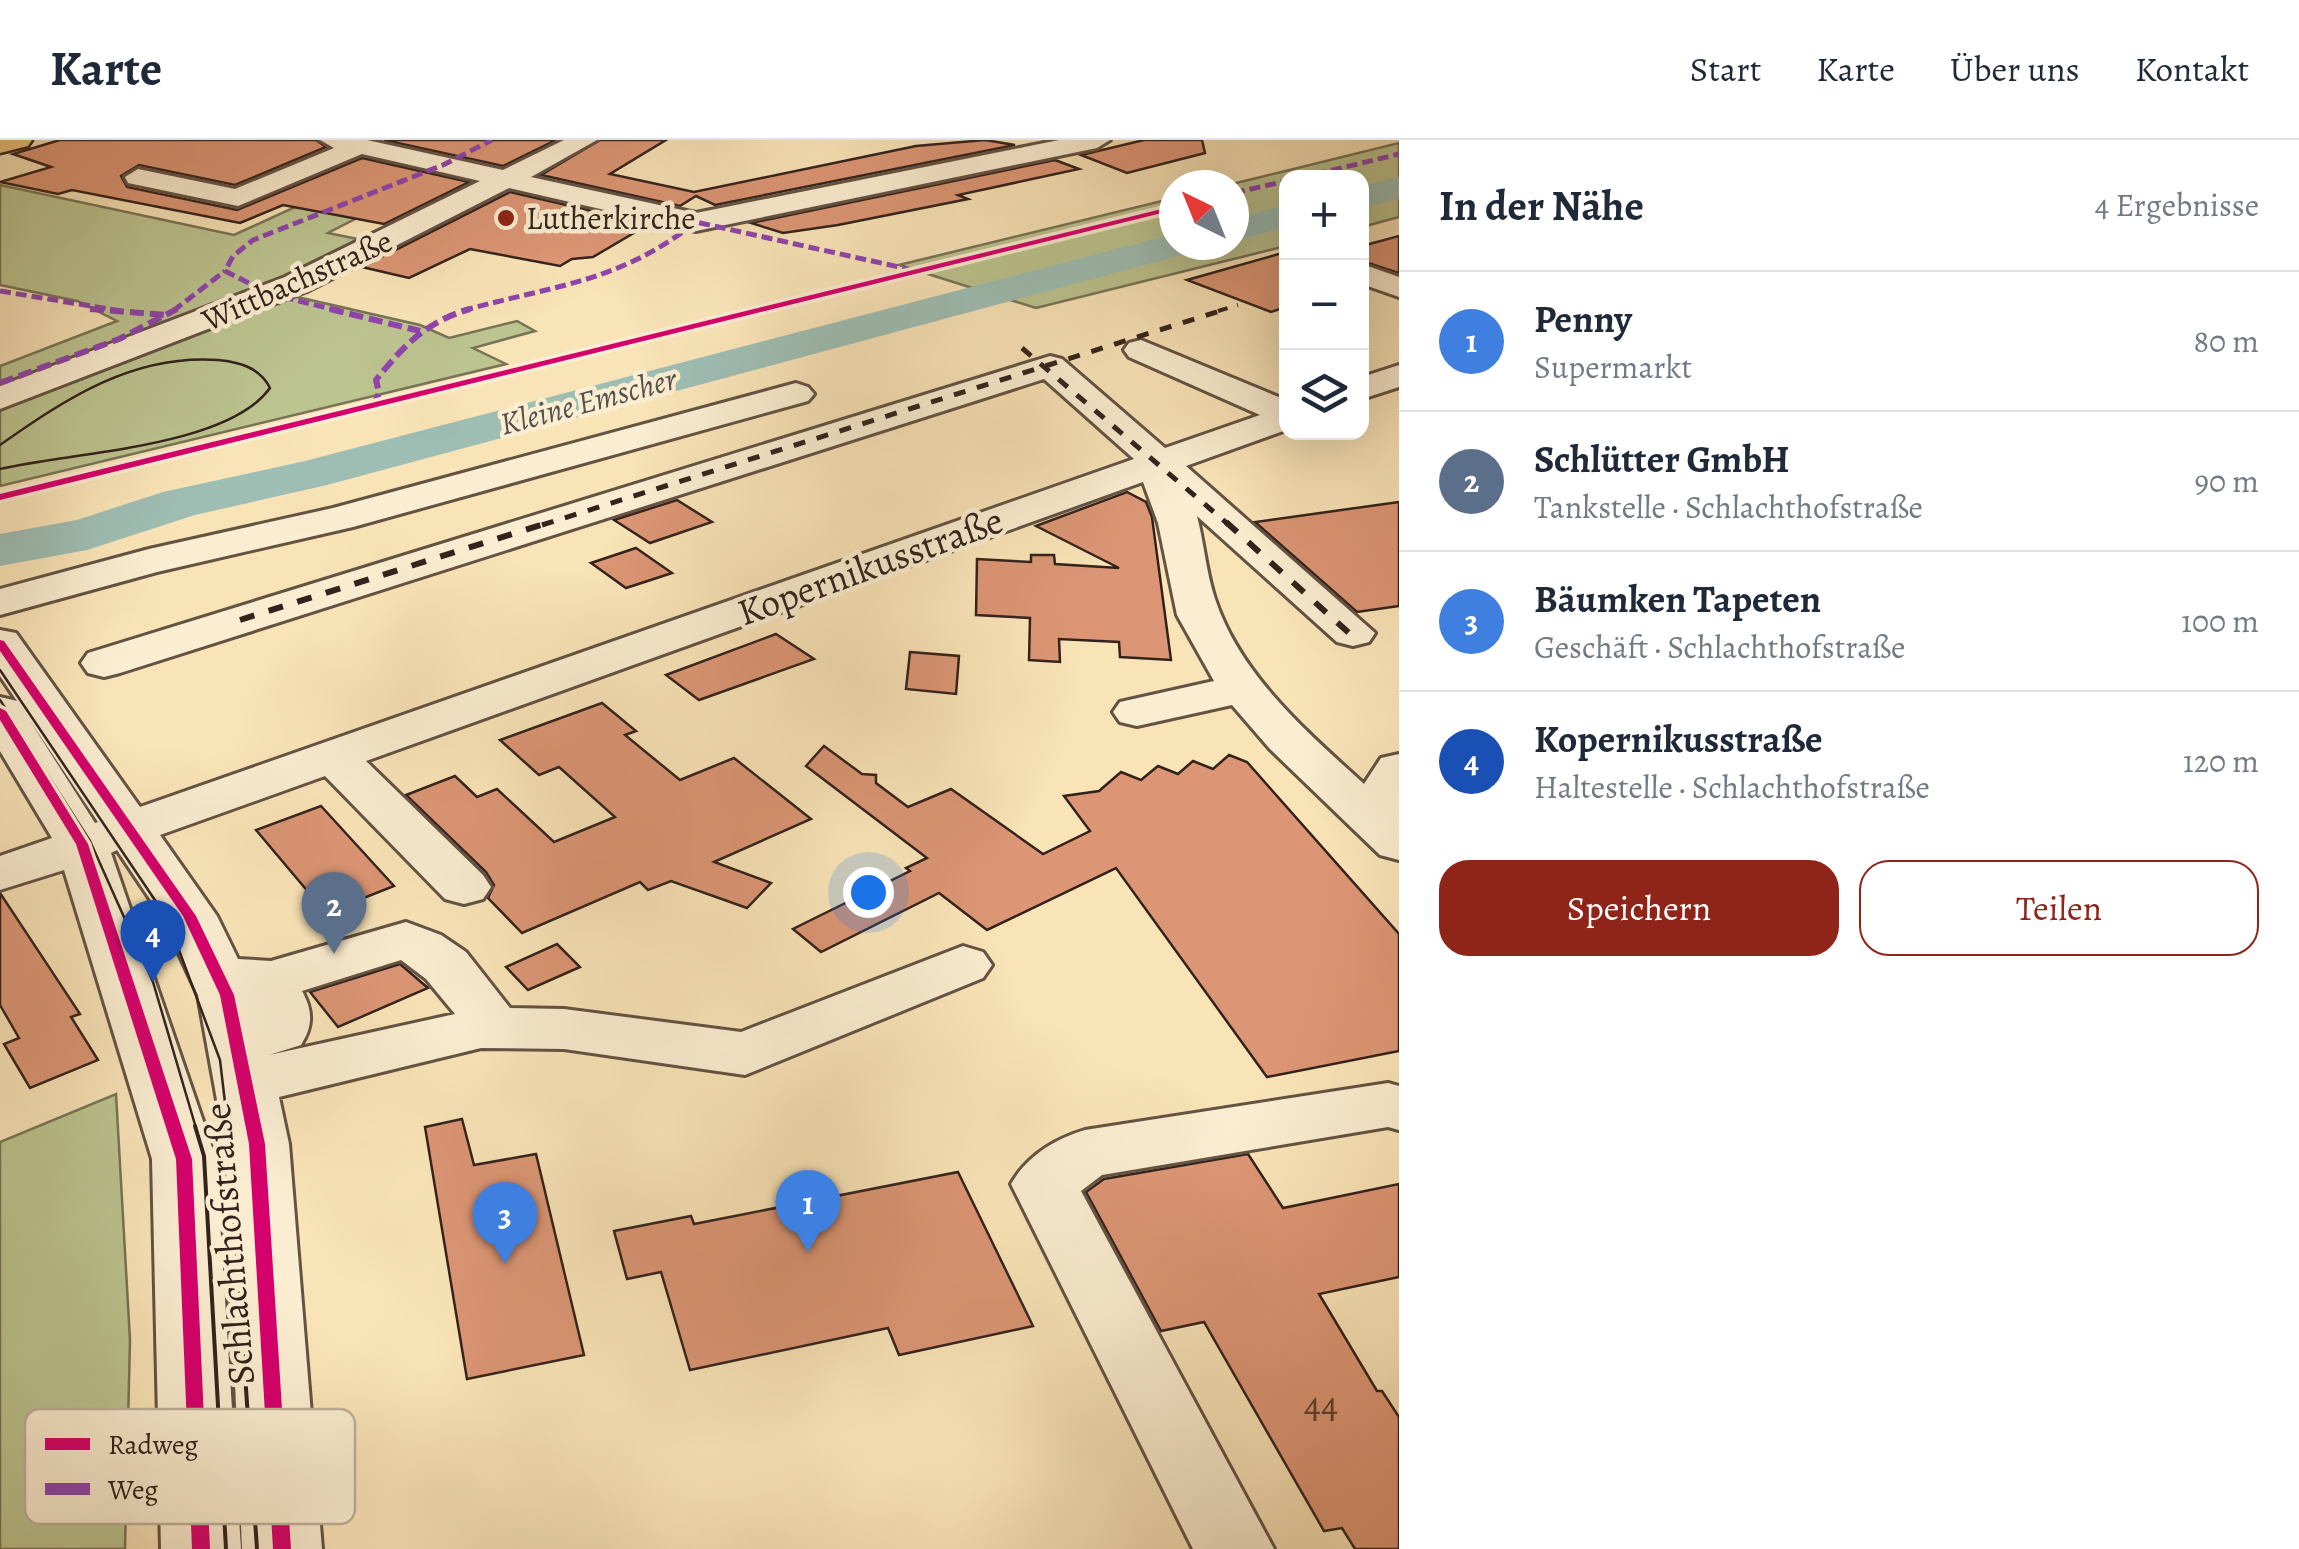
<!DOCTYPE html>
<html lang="de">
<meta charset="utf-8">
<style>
:root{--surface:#fff;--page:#f2f2f3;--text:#1f2937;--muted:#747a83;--line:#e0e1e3;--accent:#8f2418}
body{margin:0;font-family:Alegreya,serif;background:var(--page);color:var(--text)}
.controls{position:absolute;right:30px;top:30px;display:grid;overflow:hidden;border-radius:20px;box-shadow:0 10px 40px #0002}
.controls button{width:90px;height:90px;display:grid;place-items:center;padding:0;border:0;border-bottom:2px solid var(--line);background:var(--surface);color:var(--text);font:50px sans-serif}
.compass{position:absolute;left:1159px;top:30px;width:90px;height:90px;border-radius:50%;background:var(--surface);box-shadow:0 10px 40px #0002;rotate:317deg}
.you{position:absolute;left:868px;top:752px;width:35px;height:35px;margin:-25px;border:8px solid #fff;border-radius:50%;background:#1a73e8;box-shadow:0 0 0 15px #1a73e833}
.badge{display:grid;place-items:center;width:65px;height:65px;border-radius:50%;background:var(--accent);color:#fff;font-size:32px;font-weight:700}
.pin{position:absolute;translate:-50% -82px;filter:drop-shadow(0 2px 5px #0008)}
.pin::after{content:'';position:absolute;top:52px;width:35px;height:30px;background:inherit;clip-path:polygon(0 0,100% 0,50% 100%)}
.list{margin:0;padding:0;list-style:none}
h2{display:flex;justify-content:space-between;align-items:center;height:130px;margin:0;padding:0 40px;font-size:42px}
h2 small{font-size:32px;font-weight:400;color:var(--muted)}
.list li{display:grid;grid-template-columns:65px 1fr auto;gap:30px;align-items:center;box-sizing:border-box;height:140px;padding:0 40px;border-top:2px solid var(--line)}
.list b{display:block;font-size:38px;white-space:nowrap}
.list p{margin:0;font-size:32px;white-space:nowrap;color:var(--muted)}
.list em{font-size:32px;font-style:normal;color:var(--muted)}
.actions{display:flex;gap:20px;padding:30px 40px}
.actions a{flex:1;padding:22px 0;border:2px solid var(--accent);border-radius:30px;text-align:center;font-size:35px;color:var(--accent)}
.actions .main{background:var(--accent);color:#fff}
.icon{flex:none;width:55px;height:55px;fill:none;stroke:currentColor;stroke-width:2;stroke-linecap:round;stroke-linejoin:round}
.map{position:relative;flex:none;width:1399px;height:1409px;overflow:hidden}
header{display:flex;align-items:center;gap:60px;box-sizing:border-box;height:140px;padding:0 50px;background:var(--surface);border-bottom:2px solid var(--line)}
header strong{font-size:48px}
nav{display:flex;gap:55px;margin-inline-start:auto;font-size:35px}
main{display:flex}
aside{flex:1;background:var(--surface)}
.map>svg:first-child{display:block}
.green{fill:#bcc490;stroke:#787356;stroke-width:2.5}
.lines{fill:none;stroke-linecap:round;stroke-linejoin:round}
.river{fill:#9ebeb4;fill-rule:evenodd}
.building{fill:#dc9675;stroke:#33221c;stroke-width:2.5}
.minor-casing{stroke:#645243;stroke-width:6}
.major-casing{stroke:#33221c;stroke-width:5}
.minor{fill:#fbedd1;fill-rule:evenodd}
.major{fill:#ecc27c;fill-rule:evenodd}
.tram-far1{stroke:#33221c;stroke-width:2.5}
.tram{stroke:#33221c;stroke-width:4}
.rail-far2{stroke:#33221c;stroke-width:4;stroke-dasharray:10 10;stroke-linecap:butt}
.rail-far1{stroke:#33221c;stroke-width:5;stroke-dasharray:12 12;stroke-linecap:butt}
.rail{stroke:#33221c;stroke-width:6;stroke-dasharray:15 15;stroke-linecap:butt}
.quiet-far1{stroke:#8e44ad;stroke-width:5;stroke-dasharray:11 5;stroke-linecap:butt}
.quiet{stroke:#8e44ad;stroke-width:6;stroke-dasharray:14 6;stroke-linecap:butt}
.cycleway-casing{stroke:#fbedd1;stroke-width:7}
.cycleway{fill:#d6006c;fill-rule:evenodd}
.poi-dot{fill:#8f2418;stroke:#fbedd1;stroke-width:4}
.labels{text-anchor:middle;stroke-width:9;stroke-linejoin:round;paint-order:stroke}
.far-poi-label{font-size:32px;fill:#33221c;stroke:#fbedd1;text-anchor:start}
.far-street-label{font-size:32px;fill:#33221c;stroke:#fbedd1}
.far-water-label{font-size:32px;font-style:italic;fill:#53514a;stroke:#fbedd1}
.street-label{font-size:38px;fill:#33221c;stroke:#fbedd1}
.near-number-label{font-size:38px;fill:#5d3f32}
.key{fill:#fbedd1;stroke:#bfb09b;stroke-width:2.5}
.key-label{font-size:28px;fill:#33221c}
</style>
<header>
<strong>Karte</strong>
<nav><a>Start</a><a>Karte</a><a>Über uns</a><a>Kontakt</a></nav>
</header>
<main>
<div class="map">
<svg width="1399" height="1409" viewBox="0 0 1399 1409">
<rect width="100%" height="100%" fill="#f9e4b8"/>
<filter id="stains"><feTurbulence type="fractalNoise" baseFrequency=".002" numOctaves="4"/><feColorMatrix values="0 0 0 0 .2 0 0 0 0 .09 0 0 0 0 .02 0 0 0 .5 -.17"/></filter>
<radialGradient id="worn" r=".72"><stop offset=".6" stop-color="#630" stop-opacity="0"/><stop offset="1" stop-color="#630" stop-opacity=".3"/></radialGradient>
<g class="green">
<path d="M441 0 510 2 361 61 382 65 328 93 397 107 293 156 420 185 449 198 517 181 535 191 473 208 506 224 0 346V226L117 181 77 161 0 145V45L234 95Z"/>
<path d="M1399 3V77L1362 87V38H1286V106L1036 168 899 125 1174 58V105H1234V45H1228Z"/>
<path d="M116 954 130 1200 125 1409H0V1002Z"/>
</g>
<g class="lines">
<g class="river">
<path d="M1399 37V59L1362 68V46Z"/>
<path d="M1286 65V87L1234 101V79Z"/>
<path d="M1174 94V105H1195L1189 113 327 345 195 375 87 410 0 426V394L77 380 163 352 305 321Z"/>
</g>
</g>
<g class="building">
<path d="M60 0H316L326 7 235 45 139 25 121 36 127 47 237 70 362 18 469 42 384 84 283 65 240 83 72 50 58 54 0 42 51 27 13 14Z"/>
<path d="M384 0H556L503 26Z"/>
<path d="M600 0H666L610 34 694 52 916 6 985 0 1015 5 715 65 696 56 680 66 541 35Z"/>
<path d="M1144 0H1202L1205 13 1127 33 1081 15Z"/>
<path d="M1055 20 1079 29 958 55 968 59 838 85 783 93 751 83Z"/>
<path d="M510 52 649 84 593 117 572 119 560 126 470 109 409 138 362 127Z"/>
<path d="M1399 96V133L1362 121V106Z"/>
<path d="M1286 112V167L1271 172 1187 140Z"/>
<path d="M1127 352 1146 362 1152 377 1171 520 1120 517 1119 502 1059 499 1060 522 1029 520 1030 478 976 475 977 419 1031 422V415H1054L1055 424 1119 428 1036 386Z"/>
<path d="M677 360 712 382 650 403 614 380Z"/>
<path d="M1399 362V466L1357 472 1255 382Z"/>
<path d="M636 408 672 433 626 448 591 423Z"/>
<path d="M776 494 814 519 699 560 666 535Z"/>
<path d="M910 512 959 516 956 554 906 549Z"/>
<path d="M602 563 636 591 625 595 680 640 734 618 811 679 714 722 771 743 747 768 671 741 648 750 640 742 522 793 488 758 494 745 486 732 406 655 455 636 477 657 497 649 554 702 615 677 559 627 539 635 500 600Z"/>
<path d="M824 606 862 634 876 635V643L908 667 951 649 1043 714 1090 691 1064 656 1099 651 1121 632 1141 640 1158 626 1178 634 1193 621 1213 629 1229 615 1247 622 1399 794V911L1267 937 1116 728 987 790 939 753 821 812 793 789 910 731 906 728 927 718 806 626Z"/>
<path d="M321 666 394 746 326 773 256 690Z"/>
<path d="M0 753 80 874 71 877 98 920 30 948 4 904 19 898 0 865Z"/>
<path d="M557 804 580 827 528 850 506 827Z"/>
<path d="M400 824 428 848 338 887 310 852Z"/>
<path d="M462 979 474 1025 536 1014 584 1215 467 1239 425 987Z"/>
<path d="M1248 1014 1283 1068 1399 1044V1137L1319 1154 1377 1251H1382L1399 1277V1409H1355L1342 1388 1324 1391 1204 1182 1161 1191 1086 1052 1104 1039Z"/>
<path d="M958 1032 1033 1186 899 1215 888 1188 690 1230 661 1132 627 1139 614 1091 691 1076 694 1084Z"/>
</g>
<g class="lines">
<defs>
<g id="minor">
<path d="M320 0H367L503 30 564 0H597L531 37 696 73 1059 0H1110L1097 8 696 91 509 48 307 151 0 269V246L285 137 480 41 362 14 238 66 128 43 125 37 138 29 235 49 334 8Z"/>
<path d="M1362 124 1399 137V157L1362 144Z"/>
<path d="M1141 200 1286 260V290L1186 326 1375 493 1369 502 1353 506 1337 502 1197 376C1204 403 1206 432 1215 459 1240 535 1307 592 1364 644L1381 618 1399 614V720L1380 715 1270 609 1232 565 1137 586 1120 582 1113 572 1120 562 1214 541 1177 475 1158 383 1143 342 366 621 483 735 491 747 483 759 464 764 445 759 325 636 160 695 217 776 238 819 271 821 406 782 441 795 466 812 510 868 564 869 741 892 963 806 983 812 992 825 983 838 745 935 564 909 481 908 279 957 289 1004 322 1409H242L225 1004 198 855 162 777 117 710 111 713 216 1019 241 1409H161L152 1019 64 730 0 750V716L52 698 0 611V557L17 561 0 536V490L16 493 140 667 1134 319 1044 239 120 533 104 537 88 533 81 523 88 513 1050 216 1062 219 1165 308 1260 275 1129 217 1124 210 1129 203ZM30 581 98 682 95 683ZM401 820 426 839 455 874 269 915 301 905C313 886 313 871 302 851Z"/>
<path d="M1399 225V247L1362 259V237Z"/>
<path d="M796 243 808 247 814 254 808 261 353 387 157 432 0 475V449L149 409 333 368Z"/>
<path d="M1388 943 1399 946V990L1388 987 1102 1035 1081 1051 1274 1409H1193L1011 1044C1027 1016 1055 999 1085 990Z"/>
</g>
<path id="major" d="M0 0H32L28 6 0 13Z"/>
</defs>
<use href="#minor" class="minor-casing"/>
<use href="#major" class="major-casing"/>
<use href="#minor" class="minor"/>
<use href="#major" class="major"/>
<g class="tram-far1">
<path d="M0 305C67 258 133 214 218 220 240 222 260 228 270 248 227 308 71 312 0 329"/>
<path d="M0 530 167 778 220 920 228 988"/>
<path d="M0 560 90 701 153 842 196 988"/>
</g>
<g class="tram">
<path d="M195 986 204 1016 226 1409"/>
<path d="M228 986 257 1409"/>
</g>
<path class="rail-far2" d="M1218 171 1238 165"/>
<g class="rail-far1">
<path d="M1022 208 1229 385"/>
<path d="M542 385 1226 169"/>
</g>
<g class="rail">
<path d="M1226 382 1349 493"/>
<path d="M240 480 550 382"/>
</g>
<g class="quiet-far1">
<path d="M1300 38 1399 14"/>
<path d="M1234 53 1286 41"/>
<path d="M0 151 121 171"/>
<path d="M173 171 225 131"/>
<path d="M340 171 270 154 225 131 233 116 253 100 443 25 492 0"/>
<path d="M462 171C553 145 617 144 696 82L908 129"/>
</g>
<g class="quiet">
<path d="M90 169 167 175"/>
<path d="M330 169 420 191"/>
<path d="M0 243 119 199 177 169"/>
<path d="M373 267 379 253 376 240C403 206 427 181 470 169"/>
</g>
<defs>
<g id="cycleway">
<path d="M1174 66V70L0 360V354Z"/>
<path d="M0 500 4 501 196 776 234 855 265 1004 291 1409H273L249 1004 220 855 183 776 0 511Z"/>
<path d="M0 568 6 571 88 704 192 1019 210 1409H192L176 1019 76 704 0 580Z"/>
</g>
</defs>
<use href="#cycleway" class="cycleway-casing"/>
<use href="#cycleway" class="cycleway"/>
</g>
<circle class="poi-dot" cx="506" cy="78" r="10"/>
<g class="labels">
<g class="far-poi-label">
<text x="526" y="89">Lutherkirche</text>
</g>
<g class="far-street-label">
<text transform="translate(297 140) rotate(-24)" y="11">Wittbachstraße</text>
</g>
<g class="far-water-label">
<text transform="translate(588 261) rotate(-15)" y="11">Kleine Emscher</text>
</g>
<g class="street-label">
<text transform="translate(870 426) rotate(-20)" y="13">Kopernikusstraße</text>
<text transform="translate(229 1104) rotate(-95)" y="13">Schlachthofstraße</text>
</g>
<g class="near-number-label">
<text x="1321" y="1277">44</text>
</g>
</g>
<rect x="25" y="1269" width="330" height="115" rx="15" class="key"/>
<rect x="45" y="1298" width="45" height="12" fill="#d6006c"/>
<rect x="45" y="1343" width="45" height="12" fill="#8e44ad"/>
<g class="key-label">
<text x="108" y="1314">Radweg</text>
<text x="108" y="1359">Weg</text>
</g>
<rect width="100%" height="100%" filter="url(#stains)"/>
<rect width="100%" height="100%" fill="url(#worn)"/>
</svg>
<div class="controls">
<button>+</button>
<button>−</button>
<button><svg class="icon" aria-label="layers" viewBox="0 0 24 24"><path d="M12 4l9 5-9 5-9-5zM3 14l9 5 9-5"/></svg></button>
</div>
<svg class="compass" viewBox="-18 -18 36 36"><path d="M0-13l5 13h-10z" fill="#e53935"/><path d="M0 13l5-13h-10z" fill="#747a83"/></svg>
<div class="you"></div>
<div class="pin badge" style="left:808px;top:1112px;background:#3f7fe0">1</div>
<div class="pin badge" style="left:334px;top:814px;background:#5c6f8a">2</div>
<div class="pin badge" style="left:505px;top:1124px;background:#3f7fe0">3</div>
<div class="pin badge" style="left:153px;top:842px;background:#1a4fb4">4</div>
</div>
<aside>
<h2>In der Nähe<small>4 Ergebnisse</small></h2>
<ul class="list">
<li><span class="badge" style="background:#3f7fe0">1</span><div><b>Penny</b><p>Supermarkt</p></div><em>80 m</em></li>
<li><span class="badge" style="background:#5c6f8a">2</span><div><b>Schlütter GmbH</b><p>Tankstelle · Schlachthofstraße</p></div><em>90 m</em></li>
<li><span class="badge" style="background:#3f7fe0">3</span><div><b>Bäumken Tapeten</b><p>Geschäft · Schlachthofstraße</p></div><em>100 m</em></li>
<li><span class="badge" style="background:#1a4fb4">4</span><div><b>Kopernikusstraße</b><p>Haltestelle · Schlachthofstraße</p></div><em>120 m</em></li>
</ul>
<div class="actions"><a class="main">Speichern</a><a>Teilen</a></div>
</aside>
</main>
